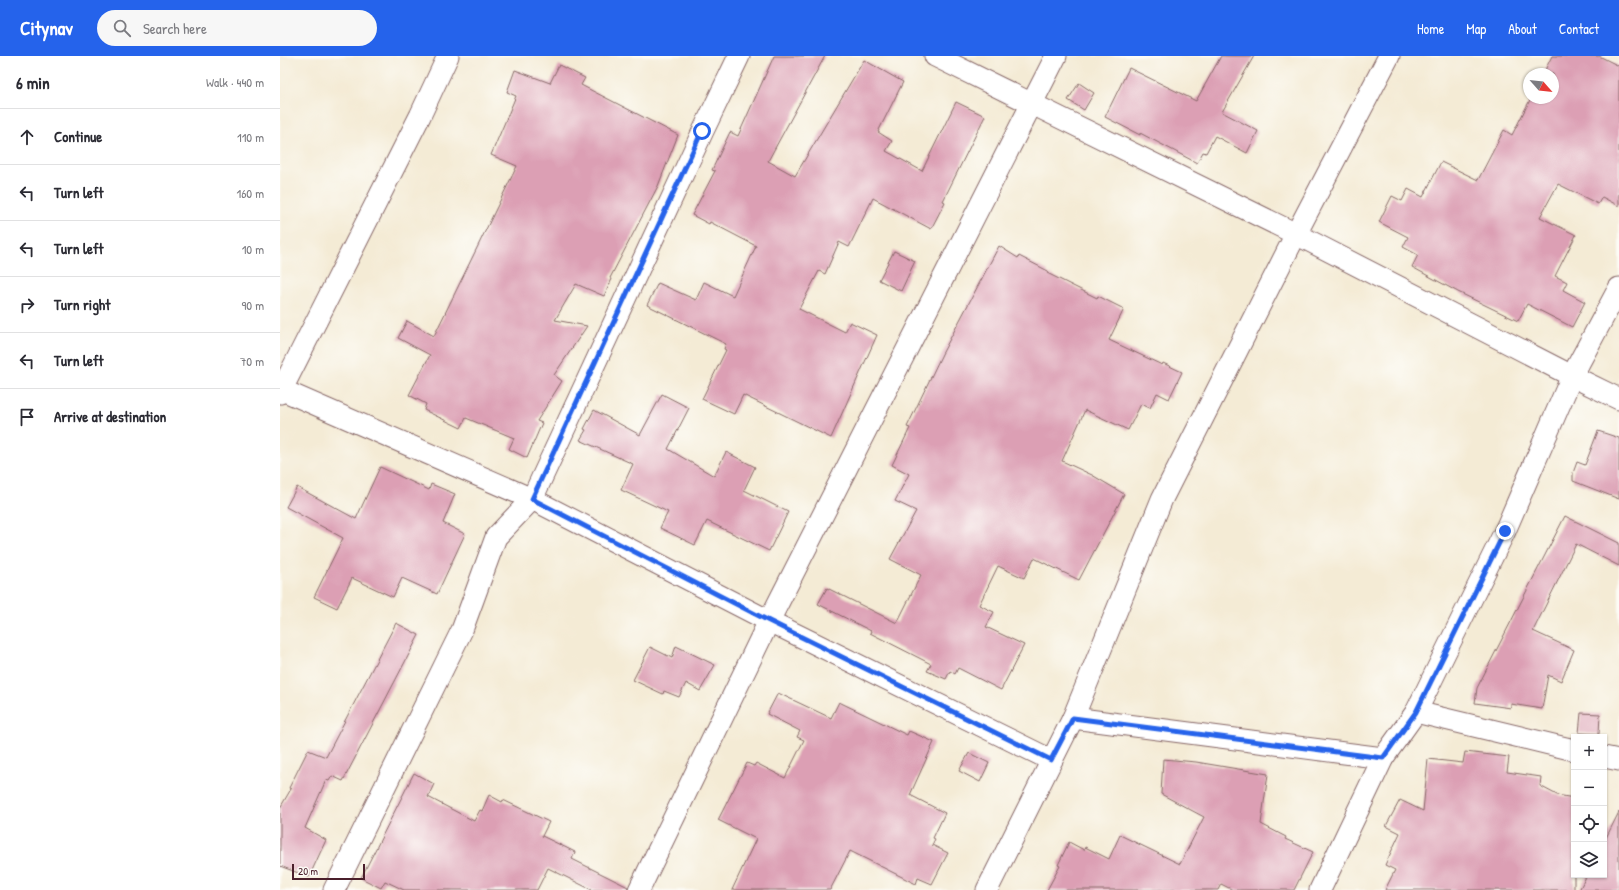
<!DOCTYPE html>
<meta charset="utf-8">
<style>
:root{--surface:#fff;--page:#f7f7f7;--text:#2b2b33;--muted:#7c7c81;--line:#e1e1e2;--accent:#2563eb}
body{margin:0;font-family:"Patrick Hand",sans-serif;background:var(--page);color:var(--text)}
.controls{position:absolute;right:12px;bottom:12px;display:grid;overflow:hidden;border-radius:0px;box-shadow:0 1px 3px #0004}
.controls button{width:36px;height:36px;display:grid;place-items:center;padding:0;border:0;border-bottom:1px solid var(--line);background:var(--surface);color:var(--text);font:20px sans-serif}
.compass{position:absolute;left:1243px;top:12px;width:36px;height:36px;border-radius:50%;background:var(--surface);box-shadow:0 1px 3px #0004;rotate:117deg}
.scale{position:absolute;left:12px;bottom:10px;width:73px;box-sizing:border-box;padding-left:4px;border:2px solid #4a1f2b;border-top:0;font-size:11px;line-height:14px;white-space:nowrap;color:#4a1f2b;-webkit-text-stroke:3px #fdfcf7;paint-order:stroke}
.stop{position:absolute;width:12px;height:12px;margin:-9px;border:3px solid #2563eb;border-radius:50%;background:#fff}
.stop.end{background:#2563eb;border-color:#fff;box-shadow:0 1px 4px #0008}
.list{margin:0;padding:0;list-style:none}
h2{display:flex;justify-content:space-between;align-items:center;height:52px;margin:0;padding:0 16px;font-size:17px}
h2 small{font-size:13px;font-weight:400;color:var(--muted)}
.list li{display:grid;grid-template-columns:26px 1fr auto;gap:12px;align-items:center;box-sizing:border-box;height:56px;padding:0 16px;border-top:1px solid var(--line)}
.list b{display:block;font-size:15px;white-space:nowrap}
.list em{font-size:13px;font-style:normal;color:var(--muted)}
.icon{flex:none;width:22px;height:22px;fill:none;stroke:currentColor;stroke-width:2;stroke-linecap:round;stroke-linejoin:round}
.map{position:relative;flex:none;width:1339px;height:834px;overflow:hidden}
header{display:flex;align-items:center;gap:24px;box-sizing:border-box;height:56px;padding:0 20px;background:var(--accent);color:#fff}
header strong{font-size:19px}
nav{display:flex;gap:22px;margin-inline-start:auto;font-size:14px}
.search{width:280px;height:36px;background:var(--page);display:flex;align-items:center;gap:10px;box-sizing:border-box;padding:0 14px;border-radius:22px;color:var(--muted);font-size:15px}
main{display:flex}
aside{flex:1;background:var(--surface)}
.map>svg:first-child{display:block}
.building{fill:#dc9fb4}
.lines{fill:none;stroke-linecap:round;stroke-linejoin:round}
.street-casing{stroke:#866666;stroke-width:23}
.street{stroke:#fff;stroke-width:21}
.route{stroke:#2563eb;stroke-width:5}
</style>
<header>
<strong>Citynav</strong>
<div class="search"><svg class="icon" aria-label="search" viewBox="0 0 24 24"><circle cx="10" cy="10" r="6"/><path d="M15 15l6 6"/></svg>Search here</div>
<nav><a>Home</a><a>Map</a><a>About</a><a>Contact</a></nav>
</header>
<main>
<aside>
<h2>6 min<small>Walk · 440 m</small></h2>
<ul class="list">
<li><svg class="icon" aria-label="ahead" viewBox="0 0 24 24"><path d="M12 20V5M6 11l6-6 6 6"/></svg><div><b>Continue</b></div><em>110 m</em></li>
<li><svg class="icon" aria-label="left" viewBox="0 0 24 24"><path d="M17 20v-9H6M10 6l-5 5 5 5"/></svg><div><b>Turn left</b></div><em>160 m</em></li>
<li><svg class="icon" aria-label="left" viewBox="0 0 24 24"><path d="M17 20v-9H6M10 6l-5 5 5 5"/></svg><div><b>Turn left</b></div><em>10 m</em></li>
<li><svg class="icon" aria-label="right" viewBox="0 0 24 24"><path d="M7 20v-9h11M14 6l5 5-5 5"/></svg><div><b>Turn right</b></div><em>90 m</em></li>
<li><svg class="icon" aria-label="left" viewBox="0 0 24 24"><path d="M17 20v-9H6M10 6l-5 5 5 5"/></svg><div><b>Turn left</b></div><em>70 m</em></li>
<li><svg class="icon" aria-label="arrive" viewBox="0 0 24 24"><path d="M6 21V4h12l-3 4 3 4H6"/></svg><div><b>Arrive at destination</b></div></li>
</ul>
</aside>
<div class="map">
<svg width="1339" height="834" viewBox="0 0 1339 834">
<rect width="100%" height="100%" fill="#fdfcf7"/>
<filter id="ink" filterUnits="userSpaceOnUse"><feTurbulence type="fractalNoise" baseFrequency=".025" numOctaves="2"/><feDisplacementMap in="SourceGraphic" scale="8" xChannelSelector="R" yChannelSelector="G"/><feConvolveMatrix kernelMatrix="1 2 1 2 8 2 1 2 1" color-interpolation-filters="sRGB"/></filter>
<filter id="wash" filterUnits="userSpaceOnUse"><feTurbulence type="fractalNoise" baseFrequency=".012" numOctaves="4" result="noise"/><feDisplacementMap in="SourceGraphic" scale="16" xChannelSelector="R" yChannelSelector="G"/><feGaussianBlur stdDeviation="0.9" result="paint"/><feColorMatrix in="noise" values="0 0 0 0 0 0 0 0 0 0 0 0 0 0 0 0 0 1.4 0 .05"/><feComposite in="paint" operator="in"/></filter>
<g filter="url(#wash)">
<rect width="100%" height="100%" fill="#f4ebd5"/>
<g id="blocks">
<g class="building">
<path d="M494 0H545L488 105 515 120 584 4 623 26 598 76 612 85 606 95 642 115 676 46 705 60 663 145 665 146 651 173 593 142 569 191 559 186 545 218 539 215 519 253 565 276 570 266 597 279 551 382 463 339 454 358 422 343 446 294 444 293 446 288 367 249 378 227 416 244 424 226 453 240 476 190 430 166 429 168 412 159 435 115 432 114 450 76 458 80Z"/>
<path d="M941 0H974L942 56 978 75 967 97 935 80 926 97 923 96 917 107 860 77V79L825 61 849 12 916 45Z"/>
<path d="M1272 0H1319L1339 10V150L1322 141 1318 148 1278 128 1260 161 1296 179 1275 220 1287 226 1283 234 1305 246 1292 271 1247 248 1238 265 1178 236 1132 211 1138 199 1123 191 1128 181 1099 166 1112 140 1122 145 1128 133 1143 141 1161 106 1198 124 1224 74 1232 79 1251 42H1273V18H1263Z"/>
<path d="M279 9 305 22 301 29 398 79 378 130 330 222 332 223 324 240 296 228 275 264 307 270 274 319 282 325 257 365 262 367 247 402 229 393 234 382 186 362 181 372 144 354 146 348 129 339 150 299 118 282 127 265 154 280 237 110 211 99 236 40 227 36 235 14 270 27Z"/>
<path d="M799 27 814 37 804 54 788 44Z"/>
<path d="M719 190 738 202 739 200 768 215 767 217 817 242 818 240 844 253 829 284 882 309 883 307 902 316 889 343 877 337 870 352 861 348 848 374 805 354 782 405 812 419 844 438 799 524 754 502 744 522 718 510 699 549 714 556 706 571 744 589 721 634 678 612 675 618 670 615 666 623 647 615 651 608 590 577 591 575 538 548 547 532 617 567 641 519 610 503 636 455 615 445 629 418 612 409 630 372 627 371 662 298Z"/>
<path d="M614 195 635 205 621 235 599 224Z"/>
<path d="M382 338 409 352 388 393 434 420 446 396 475 411 464 434 508 456 489 495 427 465 415 489 380 472 388 456 341 434 353 408 300 384 306 374 304 373 314 354 360 379Z"/>
<path d="M1318 375 1339 382V443L1293 425V417L1297 406 1305 409Z"/>
<path d="M100 411 149 434 151 428 175 438 163 467 185 478 157 538 122 522 113 541 72 522 57 552 34 541 63 482 6 451 17 431 76 463Z"/>
<path d="M1285 460 1339 487V510L1296 488 1253 575 1294 594 1281 625 1268 619 1262 653 1231 648V652L1195 647 1197 632Z"/>
<path d="M116 567 139 579 63 725 52 720 49 725 46 724 25 772 46 784 29 821 0 810V752L11 733 9 732 28 694 46 701Z"/>
<path d="M396 590 435 609 420 635 406 627 399 641 384 635 383 638 353 624 370 591 392 602Z"/>
<path d="M498 637 551 662 559 646 627 679 629 675 654 686 630 739 665 757 653 782 655 783 652 789 668 797 652 828 638 822 636 828 570 795 550 834H452L476 783 438 764 467 707 474 710 476 707 505 722 524 684 517 681 520 675 487 658Z"/>
<path d="M1301 657 1320 658 1319 678 1299 677Z"/>
<path d="M1185 696 1229 701 1227 716 1261 721 1260 730 1277 739 1294 742V834H1105L1115 814 1105 809 1120 777 1106 770 1120 744 1143 755 1148 703 1183 707Z"/>
<path d="M689 697 709 707 700 726 679 715Z"/>
<path d="M883 703 916 706 988 718 981 768 1006 781 1005 783 1033 796 1014 834H953L941 828 938 834H767L780 810 778 809 789 786 804 794 805 791 829 803 840 779 900 808 924 761 881 738Z"/>
<path d="M134 717 154 728 148 741 194 765 200 754 202 755 209 739 222 746 223 744 269 766 262 780 295 796 292 803 348 831 347 834H312L268 812 257 834H124L105 825 101 832 81 822Z"/>
<path d="M1339 756V834H1299L1307 819H1324V786Z"/>
</g>
</g>
</g>
<g filter="url(#ink)">
<use href="#blocks" fill-opacity="0" stroke="#866666" stroke-width="1"/>
<g class="lines">
<defs>
<g id="street">
<path d="M655 0 1016 178 1292 320 1339 343"/>
<path d="M0 333 252 443 489 565 771 704"/>
<path d="M0 337 140 60 168 0"/>
<path d="M1136 656 1294 694"/>
<path d="M793 662 1103 702"/>
<path d="M1324 701 1339 704"/>
<path d="M54 834 182 574 216 481 252 443 423 75 459 0"/>
<path d="M359 834 489 565 776 0"/>
<path d="M707 834 793 662 882 443 1016 178 1109 0"/>
<path d="M1040 834 1103 702 1136 656 1225 475 1292 320 1339 232"/>
</g>
</defs>
<use href="#street" class="street-casing"/>
<use href="#street" class="street"/>
</g>
</g>
<g class="lines" filter="url(#ink)">
<path class="route" d="M422 75 252 443 489 565 771 704 793 662 1103 702 1136 656 1225 475"/>
</g>
</svg>
<div class="controls">
<button>+</button>
<button>−</button>
<button><svg class="icon" aria-label="locate" viewBox="0 0 24 24"><circle cx="12" cy="12" r="6"/><path d="M12 2v4M12 18v4M2 12h4M18 12h4"/></svg></button>
<button><svg class="icon" aria-label="layers" viewBox="0 0 24 24"><path d="M12 4l9 5-9 5-9-5zM3 14l9 5 9-5"/></svg></button>
</div>
<svg class="compass" viewBox="-18 -18 36 36"><path d="M0-13l5 13h-10z" fill="#e53935"/><path d="M0 13l5-13h-10z" fill="#7c7c81"/></svg>
<div class="scale">20 m</div>
<div class="stop" style="left:422px;top:75px"></div>
<div class="stop end" style="left:1225px;top:475px"></div>
</div>
</main>
